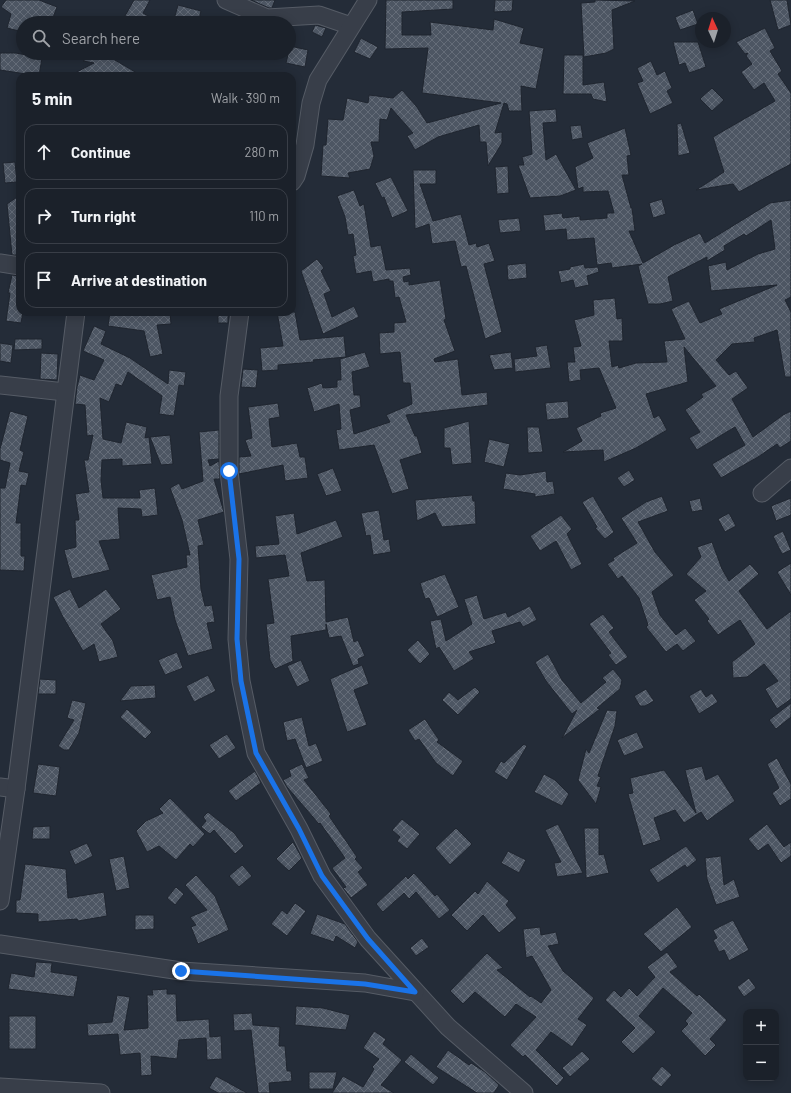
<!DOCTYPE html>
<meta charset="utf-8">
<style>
:root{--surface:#1b212a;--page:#282e36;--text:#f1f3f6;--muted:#a0a3a8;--line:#393e47}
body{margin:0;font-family:Barlow,sans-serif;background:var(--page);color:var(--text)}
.controls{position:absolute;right:12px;bottom:12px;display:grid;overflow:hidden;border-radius:8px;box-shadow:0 2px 10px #0003}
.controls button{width:36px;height:36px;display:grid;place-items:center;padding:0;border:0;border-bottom:1px solid var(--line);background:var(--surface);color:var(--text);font:20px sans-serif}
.compass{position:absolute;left:695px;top:12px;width:36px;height:36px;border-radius:50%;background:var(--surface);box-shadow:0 2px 10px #0003;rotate:356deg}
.stop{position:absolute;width:12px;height:12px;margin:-9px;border:3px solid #1a73e8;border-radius:50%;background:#fff}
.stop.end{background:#1a73e8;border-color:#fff;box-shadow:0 1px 4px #0008}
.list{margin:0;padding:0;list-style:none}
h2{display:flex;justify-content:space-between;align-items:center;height:52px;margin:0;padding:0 16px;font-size:17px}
h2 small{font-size:13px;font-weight:400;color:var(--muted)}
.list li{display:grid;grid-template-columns:26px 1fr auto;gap:12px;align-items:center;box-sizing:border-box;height:56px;margin:0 8px 8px;padding:0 8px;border:1px solid var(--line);border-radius:12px}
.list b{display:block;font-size:15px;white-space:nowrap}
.list em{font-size:13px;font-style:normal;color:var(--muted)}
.icon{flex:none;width:22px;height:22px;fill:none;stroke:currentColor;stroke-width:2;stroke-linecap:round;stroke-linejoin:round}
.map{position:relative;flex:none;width:791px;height:1093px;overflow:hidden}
.search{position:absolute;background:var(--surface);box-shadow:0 2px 10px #0003;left:16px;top:16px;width:280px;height:44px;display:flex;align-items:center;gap:10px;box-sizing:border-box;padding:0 14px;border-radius:22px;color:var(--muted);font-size:15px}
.panel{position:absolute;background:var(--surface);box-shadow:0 2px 10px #0003;left:16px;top:72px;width:280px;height:244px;border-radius:12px}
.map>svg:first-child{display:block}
.building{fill:url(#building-cross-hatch);stroke:#1f252f}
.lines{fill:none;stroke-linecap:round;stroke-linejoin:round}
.minor-casing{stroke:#565c66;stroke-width:19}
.minor{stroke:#383e49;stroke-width:17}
.route{stroke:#1a73e8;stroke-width:5}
</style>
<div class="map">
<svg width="791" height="1093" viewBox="0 0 791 1093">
<defs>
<pattern id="building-cross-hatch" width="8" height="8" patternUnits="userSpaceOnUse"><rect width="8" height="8" fill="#4d5663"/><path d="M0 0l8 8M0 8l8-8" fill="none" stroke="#646c78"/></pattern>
</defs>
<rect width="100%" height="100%" fill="#242c38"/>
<g class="building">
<path d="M6 0H39L57 7 51 23H23V32L7 28 11 14 1 7Z"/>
<path d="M134 0H150L143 13 160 23H121Z"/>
<path d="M251 0H275L272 8H269Z"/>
<path d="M386 0H453V9L402 12V35H431L430 22 493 30 494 19 524 28 520 43 544 48 536 89 521 86 522 111H509L507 104 504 103 495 133 502 132V143L488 166 486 142H480L479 125 438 137 415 150 407 136 413 133 391 108 387 120 380 119 379 142H371L374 156 370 169 348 173 350 178 321 176 323 145H326L328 119 343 120 347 98 368 103 369 95 393 98 402 90 417 107 427 123 501 103 422 93 428 48 385 49Z"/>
<path d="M495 0H513L512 11 494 12Z"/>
<path d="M595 0 635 1 612 10 614 49 606 53 584 57 581 3 595 2Z"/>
<path d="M770 0H787L791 25 778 30Z"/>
<path d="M178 5 201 11 198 23H173Z"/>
<path d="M693 10 698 24 680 30 675 17Z"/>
<path d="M315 25 326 28 322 37 312 32Z"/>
<path d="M765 28 775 48 770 51 782 71 778 74 791 93V164L739 192 733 184 696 190 724 172 713 137 775 101 764 83 754 90 741 72 752 64 746 56 748 53 745 54 736 42Z"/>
<path d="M361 38 378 47 370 59 354 52Z"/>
<path d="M673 42H698L706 67 689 73 685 63 679 65Z"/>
<path d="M290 46 308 50 305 67 286 63Z"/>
<path d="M0 53H16L42 58 39 76 0 70Z"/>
<path d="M97 53H103L142 76H69L94 63 83 61Z"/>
<path d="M564 55H583V85L604 82 607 102 593 99 591 94H563Z"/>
<path d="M651 61 657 75 665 71 672 88 667 91 673 103 650 114 637 83 643 81 637 68Z"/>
<path d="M712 88 724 100 712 111 700 99Z"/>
<path d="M556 109 557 122 543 123 546 160 556 154 576 190 560 196 530 198 518 165H524L522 157 532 154 529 111Z"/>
<path d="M681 123 690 153 678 156 677 124Z"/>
<path d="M581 125 583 138 572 140 570 126Z"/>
<path d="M625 128 631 155 627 156 629 175H622L631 208H632L635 231H629L643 263 674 245 700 233 705 243 770 203 791 200V297L785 300 791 312V377H785L777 330 754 338 755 342 732 344 716 360 729 375 736 371 748 388 732 399 753 437 783 415 791 411V441L780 448 777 444 758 457 721 478 712 464 745 445 735 427 697 450 689 438 700 432 685 410 703 397 701 394 716 386 684 347 688 382 646 394 654 418 659 415 667 430 636 448 604 462 603 450 563 452 582 441 576 428 601 416 600 413 616 408 599 368 580 370 581 380 569 382 567 362H575L573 347 581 346 574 320 594 315 593 300 615 298 617 319 622 318 623 341H609L612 367 618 365 619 368 636 363 667 362 664 341 685 339 671 309 689 301 700 323 722 314 719 309 777 285 711 291 708 266 726 262 727 270 758 254 775 249 771 220 746 236 744 234 724 246 725 250 707 261V257L668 277 673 301 660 304H648L638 266 642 264 612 268 611 263 597 265 594 238 567 240 566 229 545 231 543 215 562 213 563 218 580 216V220L607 218V213H614L608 191 583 192V187L578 189 575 167 593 158 587 143Z"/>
<path d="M15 162 17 182 5 183 3 163Z"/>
<path d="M508 166 509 193 497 194 495 167Z"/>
<path d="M413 170H436V184H420L433 221 461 214 469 245 476 243 477 247 489 243 495 261 484 264 502 332 485 339 466 266 461 267 455 241 432 244 429 224 415 229Z"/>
<path d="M391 177 408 211 392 218 384 197 382 198 375 183Z"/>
<path d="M354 190 360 206 364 204 371 247 381 245 386 270 410 268 411 275 403 277 404 282 409 281V285L440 280 446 319 444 320 455 351 434 359 435 362 458 359 462 395 487 392 488 405 406 415 415 436H417L422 453 400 460 409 489 392 494 374 445 339 450 336 430 341 429 339 404 314 412 307 388 322 383 323 388 337 387V380H341L340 359 365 352 370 367 352 372 354 395H360L361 407 350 410 354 434 390 422 386 415 412 404 410 383H403L400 352 380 354 379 333 394 332V323L406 322 399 297 395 298 393 281H389V279L373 282 371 271 356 274 353 256 356 255 353 234 348 235 345 217 337 196Z"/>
<path d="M20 195V255H12L7 204Z"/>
<path d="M662 199 666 214 653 218 649 203Z"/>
<path d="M519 218 521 231 500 233 498 220Z"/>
<path d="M317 259 324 268 321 271 331 291 324 294 332 317 354 306 359 317 323 334 301 271Z"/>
<path d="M526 263 527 278 508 280 507 265Z"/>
<path d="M584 264 585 268 598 267 599 272 587 276 589 285 575 288 573 280 561 283 558 271 570 269V267Z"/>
<path d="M12 275 20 276V312H23L21 323 6 321 10 293H8Z"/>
<path d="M110 312H170L171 324 157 325 163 354 150 357 144 331 108 326Z"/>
<rect x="218" y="312" width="10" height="11"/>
<path d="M277 312H295L300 340 344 336 346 357 313 360 314 362 278 365V370L262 371 260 348 283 346Z"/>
<path d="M94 326 106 331 101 344 130 358 168 384 169 370 186 372 184 386 179 385 174 416 159 414 162 396 128 372 122 386 116 384 109 402 100 398 103 439 121 443 126 422 147 427 145 438 149 437 152 464 122 466V459L102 460 101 480 103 498H140L139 490 155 488 158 515 142 517 141 509 118 508 120 539 99 541 110 570 72 579 64 550 76 547 75 520H79L75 494 89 492 84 460H88L93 435 87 436 85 405 75 404 77 387 80 375 94 380 104 360 83 351Z"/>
<path d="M15 339H42V349L14 350Z"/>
<path d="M0 343 13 345 11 363 0 361Z"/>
<path d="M547 345 551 368 515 372 514 359 537 356 535 347Z"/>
<path d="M511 352 513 368 494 370 489 355Z"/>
<path d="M41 353 58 354 57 380 40 379Z"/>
<path d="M243 369 258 370 256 388 241 387Z"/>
<path d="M568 401 569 418 547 420 545 403Z"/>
<path d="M278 403 280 417 269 419 272 447 297 443 300 457H305L308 478 285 481 283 465 239 474V457L251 456 245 440 252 438 248 407Z"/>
<path d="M10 411 28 416 20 450 24 452 19 471 29 473 26 486 21 485 16 523H21V556H25L24 571 0 570V488H5L10 463 0 460V449Z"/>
<path d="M469 421 472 463 452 465 450 448H444V428Z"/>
<path d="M527 427H539L543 452 528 453Z"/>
<path d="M219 430V459L208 460 210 466 219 461 220 479H214L224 512 198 520 204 545 198 546 201 589 205 606 212 605 215 622 207 623 213 649 188 656 175 620 170 597 157 600 151 575 187 567 186 555H190L182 520 170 488 179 483 182 489 203 481 199 432Z"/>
<path d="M170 435 173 464 161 465 150 437Z"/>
<path d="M489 439 510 444 504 467 484 462Z"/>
<path d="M333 468 342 491 326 496 317 474Z"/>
<path d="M629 470 635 480 624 487 617 478Z"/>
<path d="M546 471 547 482 553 481 555 494 535 497V494L503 489 506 473 520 475Z"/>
<path d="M472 495 473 501H475L476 524 442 527 435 513 417 521 415 500Z"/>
<path d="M593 496 614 532 605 539 595 528 597 527 582 502Z"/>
<path d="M662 496 668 511 638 522 655 552 674 575 652 592 660 615 676 635 685 628 696 641 683 651 677 644 666 652 646 627 648 625 639 598 622 576 618 579 607 564 614 560 613 558 637 543 621 518 646 502Z"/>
<path d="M700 498 703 510 692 512 689 501Z"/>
<path d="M791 498V515L776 521 771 506Z"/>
<path d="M379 510 384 540 389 539 391 552 373 555 370 535 366 536 361 513Z"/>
<path d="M294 513 297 534 336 520 343 537 301 553 307 581 325 580 326 622 348 617 354 642 358 640 365 656 358 659 359 664 353 666 341 636 329 638 326 624V630L291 636 293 661 275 669 270 660 266 624 274 623 268 579 289 576 285 555 256 558 255 546 279 544 275 516Z"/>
<path d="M729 513 736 526 725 532 718 519Z"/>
<path d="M561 515 572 529 567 534 582 564 571 570 556 541 540 551 530 536Z"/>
<path d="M783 531 791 550 782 554 773 536Z"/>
<path d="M712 542 722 569 729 581 750 564 759 574 739 591 767 629 791 611V699L777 709 765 689 778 681 764 664 747 677 733 678 732 662 755 644 740 620 718 635 707 621 709 619 694 600 706 591 686 574 701 557 697 547Z"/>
<path d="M791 563V595L777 572Z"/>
<path d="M445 574 459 607 437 617 429 598 425 599 420 583Z"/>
<path d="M70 589 79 608 106 589 121 609 101 624 113 641 118 657 99 662 94 644 83 651 63 617 53 597Z"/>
<path d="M477 595 484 619 506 612 508 617 530 606 537 620 523 627 520 622 492 631 496 643 469 652 474 659 454 671 439 647 436 649 430 621 441 619 446 641 472 624 464 599Z"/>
<path d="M603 614 614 628 609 632 628 657 616 665 608 655 611 653 589 624Z"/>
<path d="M418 640 430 654 420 664 407 650Z"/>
<path d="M177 652 183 668 165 675 158 660Z"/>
<path d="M548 654 562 680 581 703 606 682 602 678 613 669 622 680 620 689 597 708 600 709 562 738 577 710 572 714 546 681 535 662Z"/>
<path d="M301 660 310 681 297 687 287 666Z"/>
<path d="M362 665 369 684 354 690 367 725 347 732 330 679Z"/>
<path d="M208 675 216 691 194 702 186 686Z"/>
<path d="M40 679 56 680V694H38Z"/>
<path d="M155 685 156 698 120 701 131 686Z"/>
<path d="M475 687 480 692 458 715 442 700 449 692 458 700Z"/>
<path d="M646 689 654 701 645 706H640L634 696Z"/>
<path d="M701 689 706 697 712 693 718 702 699 714 689 696Z"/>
<path d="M72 700 86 703 79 733 69 750H64L58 746 74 720 67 718Z"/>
<path d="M791 703V717L776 729 769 720Z"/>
<path d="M127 709 152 732 145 739 120 717Z"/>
<path d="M607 710 617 711 615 726 598 776 601 777 597 786 601 787 596 804 578 780 586 749 589 753Z"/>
<path d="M302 717 309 746 316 743 323 761 306 768 295 739 287 741 283 722Z"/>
<path d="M425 719 439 740 437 742 463 761 453 776 436 763 419 739 415 741 408 730Z"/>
<path d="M637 732 644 748 624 756 617 740Z"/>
<path d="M227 734 236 748 219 759 209 745Z"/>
<path d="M524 744 527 746 507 780 494 772 501 761 504 763Z"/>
<path d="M777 758 791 784V799L780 806 772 793 779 788 767 764Z"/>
<path d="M38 764 60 767 56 796 33 793Z"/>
<path d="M302 764 309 778 304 780 331 814 329 816 357 857 355 859 363 868 358 872 368 885 351 898 343 888 346 887 332 868 345 858 320 823 319 824 287 787 283 780 291 776 289 770Z"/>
<path d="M702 766 706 780 718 774 735 801 707 821 701 812 684 823 675 810 654 818 661 840 643 846 628 794 633 793 630 778 664 770 696 813 685 770Z"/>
<path d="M255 771 261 783 236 801 228 791Z"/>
<path d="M544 774 555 780 569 794 562 806 534 792Z"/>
<path d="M170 798 205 834 193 847 190 844 176 860 159 846 147 852 136 831 146 821 163 813 159 809Z"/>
<path d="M208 812 234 833 244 846 235 854 214 830 210 834 201 827 206 821 203 817Z"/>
<path d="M402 819 420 834 407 849 397 841 400 837 392 830Z"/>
<path d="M558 824 583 873 557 877 554 863 561 862 545 830Z"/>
<path d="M767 824 784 847 791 842V856L781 863 768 844 758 851 748 839Z"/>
<path d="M50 826V839H32L33 827Z"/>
<path d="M456 828 472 844 450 865 435 848Z"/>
<path d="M584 828H599V855L604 854 609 873 586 878Z"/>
<path d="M293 842 302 858 289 871 276 859Z"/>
<path d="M87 843 93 856 75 865 69 851Z"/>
<path d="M686 846 697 860 687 868 685 865 658 883 649 870Z"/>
<path d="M508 851 526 860 519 873 501 863Z"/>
<path d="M124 856 130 888 116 891 109 859Z"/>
<path d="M721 856 724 885 734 879 740 897 716 905 707 879 705 858Z"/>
<path d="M25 864 66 869 68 898 104 892 107 916 78 921 77 919 38 922V914L16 913V900H20Z"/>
<path d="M242 865 252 876 239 887 229 876Z"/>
<path d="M414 873 435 896 437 894 450 910 439 919 416 892 409 899 404 893 383 912 376 904 406 876 408 879Z"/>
<path d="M196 875 215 896 229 930 198 944 191 927 196 925 190 917 207 910 185 885Z"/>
<path d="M487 881 509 901 506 905 517 918 499 933 483 915 467 931 451 915 475 891 478 894Z"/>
<path d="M176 887 184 894 175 905 167 898Z"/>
<path d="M295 903 306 911 287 936 271 924 282 910 287 914Z"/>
<path d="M677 907 692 927 661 952 643 934Z"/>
<path d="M317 914 345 924 358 942 355 948 336 936 334 942 310 934Z"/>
<path d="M135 915H154V929L135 930Z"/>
<path d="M733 920 749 950 729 961 724 950 719 952 713 940 717 938 713 930Z"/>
<path d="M540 927 541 935 556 932 559 944 548 946 563 971 594 998 578 1019 587 1025 572 1047 551 1032 536 1050 564 1078 557 1086 525 1055 523 1057 510 1045 536 1017 516 1004 505 1017 475 992 463 1004 450 991 487 953 503 968 497 970 530 997 531 996 541 1003 551 990 532 956 526 958 523 929Z"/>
<path d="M422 938 429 947 416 956 410 948Z"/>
<path d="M667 952 678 967 670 972 697 996 699 994 727 1020 710 1039 716 1045 705 1056 681 1031 688 1024 685 1021 692 1013 663 988 639 1016 656 1032 633 1054 621 1042 635 1028 605 1000 614 990 621 997 629 988 637 996 655 977 647 967Z"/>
<path d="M36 962 52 963 51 972 78 976 74 997 8 989 11 973 34 977Z"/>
<path d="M749 978 756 988 744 997 737 987Z"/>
<path d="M167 989V994H176L177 1021 209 1019 210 1037 221 1036 222 1059 207 1060 206 1038 179 1040 177 1059 151 1056 152 1075 141 1076 140 1053 120 1055 118 1034 88 1036 87 1024 112 1022 117 995 130 997 124 1030 148 1028 147 995H153L152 990Z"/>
<path d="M296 1006 323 1008 350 1015 346 1030 295 1025Z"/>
<path d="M252 1013 253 1025 280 1027 279 1046H285L287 1071H291L292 1081 269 1083 270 1093H258L251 1030 234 1031 233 1014Z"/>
<rect x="9" y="1016" width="27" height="33"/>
<path d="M374 1031 386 1039 383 1044 402 1060 381 1085 394 1093H332L343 1076 363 1087 374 1069 372 1067 379 1059 363 1048Z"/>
<path d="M448 1050 469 1065 471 1063 485 1072 499 1085 494 1093H477L436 1067Z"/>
<path d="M582 1051 590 1059 570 1077 562 1068Z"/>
<path d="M411 1054 439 1078 433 1085 404 1062Z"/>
<path d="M662 1066 672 1075 661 1087 651 1079Z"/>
<path d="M309 1072H337L333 1089H309Z"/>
<path d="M216 1076 247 1093H218L209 1088Z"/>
</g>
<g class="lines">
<defs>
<g id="minor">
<path d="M226 0 267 18 319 15 351 26"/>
<path d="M292 182 296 176 305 145 311 103 318 80 368 0"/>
<path d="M0 263 20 266"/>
<path d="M240 312 229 396V471L239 559 237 639 241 681 256 753 299 829 322 876 368 939 448 1027 524 1093"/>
<path d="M0 385 65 392"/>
<path d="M762 493 791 468"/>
<path d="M0 787 16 789"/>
<path d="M0 901 16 789 76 312"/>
<path d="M0 944 181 971 365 983 415 992"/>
<path d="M0 1087 101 1093"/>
</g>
</defs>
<use href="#minor" class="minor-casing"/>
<use href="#minor" class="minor"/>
</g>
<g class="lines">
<path class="route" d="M181 971 365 984 415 992 368 939 322 876 299 829 256 753 241 681 237 639 239 559 229 471"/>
</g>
</svg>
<div class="controls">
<button>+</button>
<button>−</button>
</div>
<svg class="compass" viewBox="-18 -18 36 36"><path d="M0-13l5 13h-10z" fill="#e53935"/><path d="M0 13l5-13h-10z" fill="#a0a3a8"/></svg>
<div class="stop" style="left:229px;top:471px"></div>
<div class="stop end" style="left:181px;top:971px"></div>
<div class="search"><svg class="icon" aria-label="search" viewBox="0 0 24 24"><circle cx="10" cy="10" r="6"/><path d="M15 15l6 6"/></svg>Search here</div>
<section class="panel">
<h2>5 min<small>Walk · 390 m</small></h2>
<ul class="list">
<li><svg class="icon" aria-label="ahead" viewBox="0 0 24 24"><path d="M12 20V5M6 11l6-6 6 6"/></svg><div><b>Continue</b></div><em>280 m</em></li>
<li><svg class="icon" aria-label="right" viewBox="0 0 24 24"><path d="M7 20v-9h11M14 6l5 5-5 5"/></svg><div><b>Turn right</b></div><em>110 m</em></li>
<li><svg class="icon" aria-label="arrive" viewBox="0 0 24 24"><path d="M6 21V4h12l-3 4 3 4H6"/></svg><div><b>Arrive at destination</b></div></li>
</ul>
</section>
</div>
